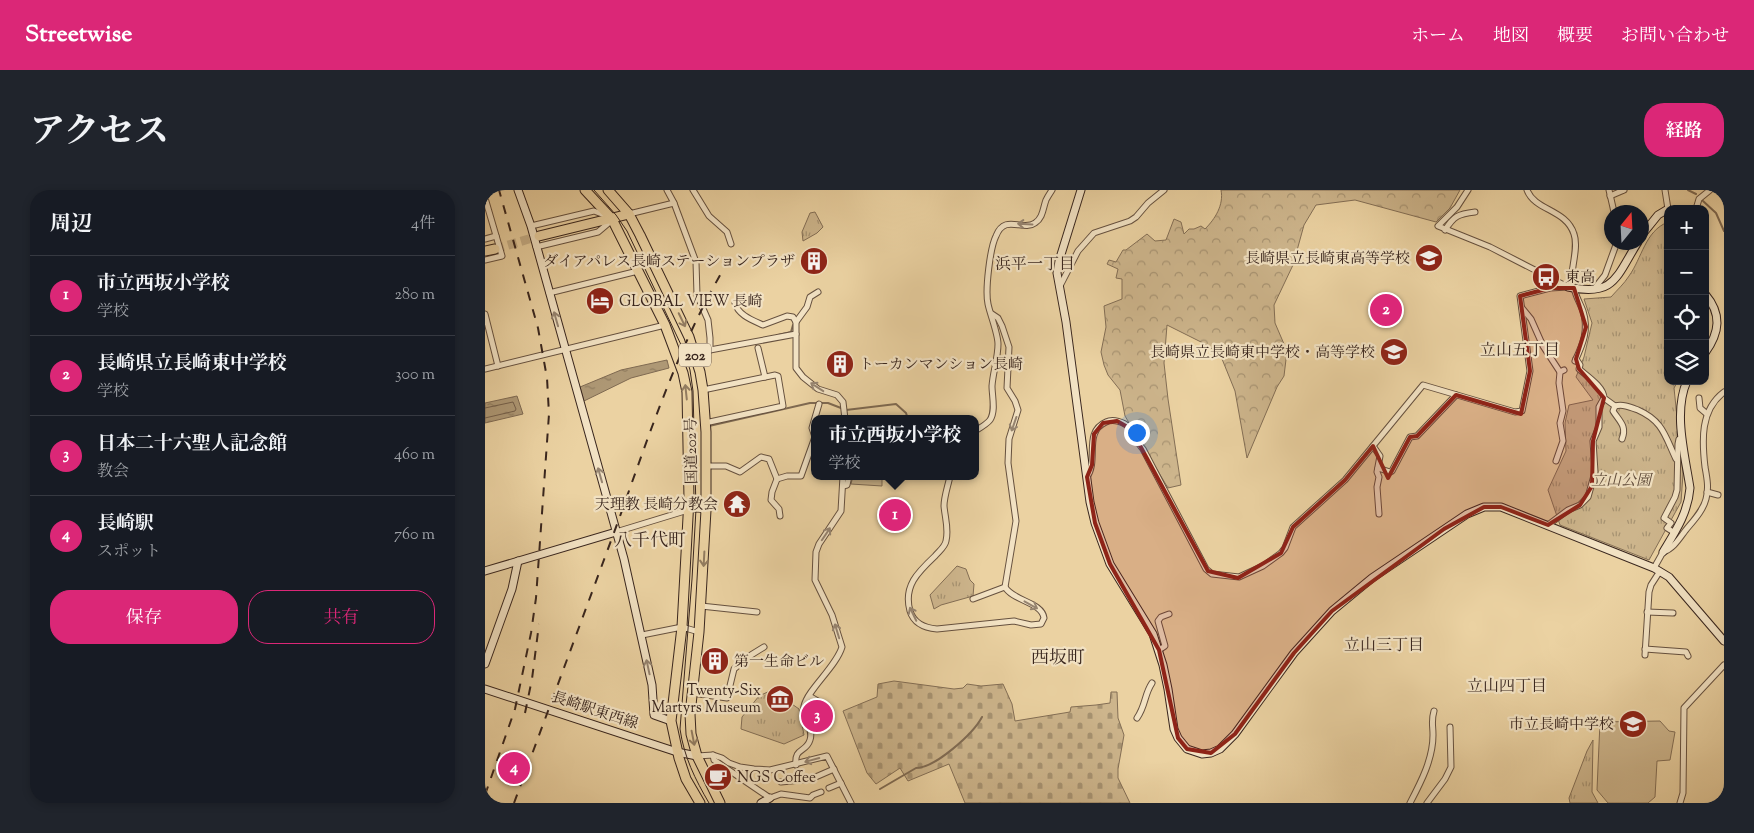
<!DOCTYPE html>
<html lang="ja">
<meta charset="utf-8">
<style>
:root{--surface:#171b24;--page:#20242c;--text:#f1f3f6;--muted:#9ea1a6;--line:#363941;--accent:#db2777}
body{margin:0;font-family:"Sorts Mill Goudy","Noto Serif JP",serif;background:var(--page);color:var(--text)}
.controls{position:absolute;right:15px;top:15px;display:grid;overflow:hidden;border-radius:10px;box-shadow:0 2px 8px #0003}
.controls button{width:45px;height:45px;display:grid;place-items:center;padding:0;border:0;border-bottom:1px solid var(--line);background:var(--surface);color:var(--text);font:25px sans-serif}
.compass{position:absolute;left:1119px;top:15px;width:45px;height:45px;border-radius:50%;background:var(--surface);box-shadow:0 2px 8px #0003;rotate:18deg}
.you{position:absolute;left:651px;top:242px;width:18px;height:18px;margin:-12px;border:4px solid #fff;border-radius:50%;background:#1a73e8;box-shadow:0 0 0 8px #1a73e833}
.badge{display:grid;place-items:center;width:32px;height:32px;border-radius:50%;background:var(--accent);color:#fff;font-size:16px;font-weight:700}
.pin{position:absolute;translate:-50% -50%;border:2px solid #fff;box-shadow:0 1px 5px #0006}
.popup{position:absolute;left:326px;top:225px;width:168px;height:65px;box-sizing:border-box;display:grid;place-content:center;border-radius:10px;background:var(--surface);filter:drop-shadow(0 1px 4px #0005);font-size:16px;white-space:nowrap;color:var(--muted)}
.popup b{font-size:19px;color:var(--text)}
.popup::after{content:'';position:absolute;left:50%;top:100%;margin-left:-10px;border:10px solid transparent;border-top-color:var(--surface)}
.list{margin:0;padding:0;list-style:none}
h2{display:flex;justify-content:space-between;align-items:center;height:65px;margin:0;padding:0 20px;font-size:21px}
h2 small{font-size:16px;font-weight:400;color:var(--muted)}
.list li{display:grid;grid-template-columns:32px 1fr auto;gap:15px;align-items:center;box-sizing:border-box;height:80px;padding:0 20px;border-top:1px solid var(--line)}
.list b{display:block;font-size:19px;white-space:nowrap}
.list p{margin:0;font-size:16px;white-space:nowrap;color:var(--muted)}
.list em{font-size:16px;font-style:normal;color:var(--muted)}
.actions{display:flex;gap:10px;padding:15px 20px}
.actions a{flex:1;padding:11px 0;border:1px solid var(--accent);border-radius:20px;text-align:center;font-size:18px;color:var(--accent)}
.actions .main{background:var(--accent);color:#fff}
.icon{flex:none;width:28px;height:28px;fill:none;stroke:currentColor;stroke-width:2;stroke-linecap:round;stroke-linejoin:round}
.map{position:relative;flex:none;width:1239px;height:613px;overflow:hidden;border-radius:20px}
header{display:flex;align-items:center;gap:30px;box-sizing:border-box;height:70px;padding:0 25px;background:var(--accent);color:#fff}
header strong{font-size:24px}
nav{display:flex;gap:28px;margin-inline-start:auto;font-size:18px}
.intro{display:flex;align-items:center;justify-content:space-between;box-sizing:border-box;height:120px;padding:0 30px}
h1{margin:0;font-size:35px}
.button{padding:12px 22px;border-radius:20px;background:var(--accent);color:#fff;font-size:18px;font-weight:700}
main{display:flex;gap:30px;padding:0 30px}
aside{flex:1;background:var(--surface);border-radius:20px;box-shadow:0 2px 8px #0003}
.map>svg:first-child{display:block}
.grass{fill:#cdb58c;stroke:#836e55}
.forest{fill:url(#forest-crowns);stroke:#836e55}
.cemetery{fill:url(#cemetery-stones);stroke:#836e55}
.park{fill:url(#park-tufts);stroke:#836e55}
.water{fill:url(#water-ripples);stroke:#7f6a52}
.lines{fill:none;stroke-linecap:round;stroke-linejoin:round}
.shore{stroke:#745f4a;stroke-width:1}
.stream{stroke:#7f6a52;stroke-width:2}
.highway-tunnel{stroke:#c7b088;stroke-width:9;stroke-dasharray:9 4.5;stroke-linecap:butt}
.street-casing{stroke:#66513f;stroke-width:7}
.secondary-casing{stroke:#39261e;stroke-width:9}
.highway-casing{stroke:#39261e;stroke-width:11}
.street{stroke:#f2e2c3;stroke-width:5}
.secondary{stroke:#f2e2c3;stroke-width:7}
.highway{stroke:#ebd2a2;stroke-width:9}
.tram{stroke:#39261e;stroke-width:1}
.rail{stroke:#39261e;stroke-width:2;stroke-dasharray:9 9;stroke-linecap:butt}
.oneway{stroke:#968470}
.oneway2{stroke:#927c60}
.marked{fill:#8f2418;fill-opacity:0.2;stroke:#8f2418;stroke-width:4;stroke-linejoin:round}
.labels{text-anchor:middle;stroke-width:4.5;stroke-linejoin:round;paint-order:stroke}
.shield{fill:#f2e2c3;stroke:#705e50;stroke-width:1}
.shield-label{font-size:14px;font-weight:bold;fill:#39261e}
.poi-label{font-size:15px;fill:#39261e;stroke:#f2e2c3;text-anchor:end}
.street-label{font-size:15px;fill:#39261e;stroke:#f2e2c3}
.park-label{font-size:15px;font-style:italic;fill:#5e4a3a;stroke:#f2e2c3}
.neighbourhood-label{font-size:16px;fill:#39261e;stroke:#f2e2c3}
.quarter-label{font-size:18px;fill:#39261e;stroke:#f2e2c3}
</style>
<header>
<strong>Streetwise</strong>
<nav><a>ホーム</a><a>地図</a><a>概要</a><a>お問い合わせ</a></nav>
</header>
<div class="intro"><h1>アクセス</h1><a class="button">経路</a></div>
<main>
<aside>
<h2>周辺<small>4件</small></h2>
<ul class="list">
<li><span class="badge">1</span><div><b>市立西坂小学校</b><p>学校</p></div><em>280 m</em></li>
<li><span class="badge">2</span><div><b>長崎県立長崎東中学校</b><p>学校</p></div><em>300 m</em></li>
<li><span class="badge">3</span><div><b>日本二十六聖人記念館</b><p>教会</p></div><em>460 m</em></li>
<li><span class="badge">4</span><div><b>長崎駅</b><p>スポット</p></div><em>760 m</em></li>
</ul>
<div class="actions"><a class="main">保存</a><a>共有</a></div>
</aside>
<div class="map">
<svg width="1239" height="613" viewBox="0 0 1239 613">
<defs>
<pattern id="forest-crowns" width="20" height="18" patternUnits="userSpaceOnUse" patternTransform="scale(1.25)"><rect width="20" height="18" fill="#cdb58c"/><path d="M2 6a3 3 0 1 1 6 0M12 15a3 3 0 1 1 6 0" fill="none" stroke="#a79372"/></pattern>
<pattern id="cemetery-stones" width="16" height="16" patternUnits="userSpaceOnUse" patternTransform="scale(1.25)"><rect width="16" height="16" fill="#cdb58c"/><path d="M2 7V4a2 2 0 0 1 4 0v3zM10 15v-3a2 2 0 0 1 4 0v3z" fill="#a79372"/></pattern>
<pattern id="park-tufts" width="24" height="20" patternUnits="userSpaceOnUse" patternTransform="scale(1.25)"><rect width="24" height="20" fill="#cdb58c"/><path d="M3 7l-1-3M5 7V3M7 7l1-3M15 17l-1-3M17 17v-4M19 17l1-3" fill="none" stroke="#a79372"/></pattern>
<pattern id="water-ripples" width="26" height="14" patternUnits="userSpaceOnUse" patternTransform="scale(1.25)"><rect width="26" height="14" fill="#ae9875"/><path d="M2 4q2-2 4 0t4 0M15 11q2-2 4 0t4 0" fill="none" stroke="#8f7c5f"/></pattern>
</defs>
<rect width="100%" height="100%" fill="#ebd2a2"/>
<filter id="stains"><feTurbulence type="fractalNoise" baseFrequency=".004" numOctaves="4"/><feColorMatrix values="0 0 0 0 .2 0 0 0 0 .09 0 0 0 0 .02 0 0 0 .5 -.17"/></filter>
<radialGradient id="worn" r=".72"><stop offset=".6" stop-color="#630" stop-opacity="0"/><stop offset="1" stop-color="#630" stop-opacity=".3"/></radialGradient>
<g class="grass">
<path d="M368 286H397V296L366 294Z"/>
<path d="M1175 531 1184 541 1190 542 1185 570 1172 571 1170 607 1163 613H1123L1112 600 1115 532Z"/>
</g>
<path class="forest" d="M736 0H975L965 18 951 32 870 10 831 15 819 35 808 75 789 115 790 133 802 161 799 186 792 197 762 268 750 201 735 164 718 153 682 135 679 173 683 209 696 295 683 298 640 226 635 200 623 185 619 175 616 162 621 137 619 116 637 109V89L631 88 633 79 622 74 624 70 631 72 638 60H641L662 44 670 51 681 50 689 29 696 32 699 44 704 39H709L716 36 720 39C730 29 739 15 736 0Z"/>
<path class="cemetery" d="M409 491 469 499 478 498 482 494 496 496 518 494 527 514 530 531 585 522 586 517 611 515 625 513 626 502H632L633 528 639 545 633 579V588L645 613H480L464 574 423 591 415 578 391 594 382 583 358 521 392 507 393 494Z"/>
<g class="park">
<path d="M330 22 338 37 332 43 318 51 317 42 325 23Z"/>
<path d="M1183 32V191H1193L1189 198 1198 284 1196 312 1164 370 1075 335 1063 300 1081 261 1080 233 1084 215 1108 210 1091 187 1099 167 1107 133 1099 109 1126 107C1132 100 1139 94 1144 86 1157 68 1160 41 1183 32Z"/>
<path d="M472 376 481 379 485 390 489 394 488 406 456 415 449 419 445 405Z"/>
<path d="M287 500 314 519 319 545 299 554 256 539 257 527 274 506Z"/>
<path d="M1108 550 1107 602 1113 613H1085L1084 608 1102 561Z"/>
</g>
<g class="water">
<path d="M182 170 184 178 146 188 99 211 95 197 136 180Z"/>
<path d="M32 206 38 224 0 233V213Z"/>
</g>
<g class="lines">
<path class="shore" d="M0 218 28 212 31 219 30 221 0 228"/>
<g class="stream">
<path d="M1203 0 1211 4"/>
<path d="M1218 11 1231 23 1239 41"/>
<path d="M293 145 306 142 308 135"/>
<path d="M361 220 411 214 421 223 423 229"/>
<path d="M224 236 325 213H343L356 218"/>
<path d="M395 599 431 578C450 578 488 544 497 527"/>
</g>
<path class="highway-tunnel" d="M10 59 54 46"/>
<defs>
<g id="street">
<path d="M182 0 189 13 211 72 212 105 223 130 225 148V160"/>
<path d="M208 0 224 26 242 42 246 54"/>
<path d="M983 0 972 17 953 36 1005 57 1083 97"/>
<path d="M1042 0C1050 21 1081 19 1089 44 1094 58 1085 81 1086 98"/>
<path d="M1124 0 1129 22"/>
<path d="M1180 0 1183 19"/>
<path d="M1125 6 1139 0"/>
<path d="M0 8 17 66 0 70"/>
<path d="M1211 19 1214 9 1225 0"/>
<path d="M144 24 189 13"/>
<path d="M46 36 109 21 122 26"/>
<path d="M960 40C969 26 973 24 990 22"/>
<path d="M0 49 11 46"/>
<path d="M51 57 113 42 126 31"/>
<path d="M575 96 593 61 609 43 645 31 651 27 663 13 679 0"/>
<path d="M1089 98C1091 107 1095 113 1098 121 1104 140 1098 154 1090 171"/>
<path d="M1109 99 1120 85 1132 52"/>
<path d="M333 102 325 107 322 117 311 132V178L318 187 333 199 352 205 358 212 360 229"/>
<path d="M64 103 153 81"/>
<path d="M250 113C253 125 267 130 278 135L302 126 308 127 311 132"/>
<path d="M1037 118 1046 129 1058 156 1075 182"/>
<path d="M0 124 13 176"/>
<path d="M273 158 280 187"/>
<path d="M210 165 225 160 311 144"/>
<path d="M1091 169 1095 175 1094 179C1102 186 1119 197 1119 208L1130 216 1128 221C1135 232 1142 236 1137 249"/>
<path d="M0 179 180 135"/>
<path d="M218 200 290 185 293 186 298 216 220 233"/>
<path d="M1214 208 1215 218 1222 224"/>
<path d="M1130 216C1138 214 1145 217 1153 220 1178 231 1180 246 1191 269"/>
<path d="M490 241C495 238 502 234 505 230 511 221 507 206 507 196 508 182 513 168 513 154 513 144 505 124 503 114 500 100 505 58 511 46 520 23 538 42 550 33 558 28 558 18 561 10 563 6 565 3 567 0"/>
<path d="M888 256 895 266 892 282 894 287 892 297 894 324"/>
<path d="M1071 271 1078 251 1075 233 1078 221 1074 193 1075 182 1079 180"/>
<path d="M220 276H241L255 282 276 267 284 269 292 289 287 302 286 310 294 319 295 326"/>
<path d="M893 278 905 282 907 281 925 247 932 246 971 205"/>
<path d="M465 286C463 296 459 307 459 316 460 328 464 339 461 351 460 357 454 361 450 366 433 382 418 396 425 421 429 434 440 438 452 439L529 431 546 435 556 434 559 428C557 412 528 411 520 397L531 331 523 273 524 249 533 220 530 211 522 198 524 157 517 136 513 128 507 124"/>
<path d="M602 287C614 270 598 242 621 232 627 229 634 231 640 234 649 240 650 251 658 259L721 379 727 384 754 387 778 376 796 363 800 358 808 337 860 290 938 195 1030 222 1037 221 1045 181 1035 106 1065 98 1083 97"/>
<path d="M292 289 302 286H316L330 247 327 238 334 214"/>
<path d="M358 296 362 295 364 286"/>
<path d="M1222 302 1233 305"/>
<path d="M1063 335 1083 320 1095 315 1103 307 1110 282 1108 251 1114 237V217L1119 208"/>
<path d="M131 342 203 320 211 319 221 320"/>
<path d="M1190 343 1182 338 1186 333 1179 328 1190 307 1192 300 1193 254 1194 249 1197 248"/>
<path d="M1169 378 1178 362C1188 359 1194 349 1200 341 1208 331 1218 321 1221 309 1224 298 1222 288 1220 277 1217 251 1215 220 1239 202"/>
<path d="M488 409 520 397"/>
<path d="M216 416 272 422"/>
<path d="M1162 422 1188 423"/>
<path d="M157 445 197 437 214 442"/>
<path d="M1160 459 1201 462 1203 466"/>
<path d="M674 460 680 456 673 431 676 427 684 424"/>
<path d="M1160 465 1164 402 1166 395 1175 381"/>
<path d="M207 503 242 508 249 479 266 465 279 457"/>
<path d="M324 506 338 514"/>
<path d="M652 528C661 515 659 505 667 493"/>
<path d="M228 565 229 570 285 608 296 604 325 608 328 605 336 602"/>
<path d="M212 566 228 565 237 568 244 573 255 577 269 579 285 580 342 566 366 613"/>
<path d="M311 575C309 557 321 563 325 550 329 538 317 528 319 516 323 499 351 477 357 457L347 425 330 390 331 362 334 354 356 321 358 286"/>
<path d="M296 592 326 589 349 579"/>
<path d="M344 598 356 593"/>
<path d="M925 613C936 592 948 569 948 545 948 535 946 531 949 521"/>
<path d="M942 613 960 589 966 577 965 537"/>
<path d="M1195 613 1198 603 1199 518 1239 475"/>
</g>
<g id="secondary">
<path d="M33 0 46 36 139 369 167 495 169 525 186 531"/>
<path d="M596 0 574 71 572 83 581 132 605 312 610 333 625 374 668 444 678 475 683 499 689 539 693 548 702 559 717 564 726 563 735 559 750 544 809 463 847 421 887 388 982 324 999 317H1016L1169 378 1184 387 1239 451"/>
<path d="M1156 46 1173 25 1183 19"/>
<path d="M1083 97C1130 107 1131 87 1153 52"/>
<path d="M1220 104C1237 124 1235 142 1220 163"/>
<path d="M1178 362C1190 342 1203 323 1205 298 1200 265 1188 222 1202 191"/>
<path d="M0 381 131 342"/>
<path d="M0 474 27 399 33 371"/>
<path d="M0 499 192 562 212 566"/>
<path d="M276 613 285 608"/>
</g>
<g id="highway">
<path d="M100 0 127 29 180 135 198 183 202 202 204 309 197 437 186 531 194 568 201 589 215 613"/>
<path d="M123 0 144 24 155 45 204 147 215 182 218 200 221 242V320L214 442 205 524 206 544 212 566 235 613"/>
<path d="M54 46 144 24"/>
<path d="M0 61 10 59"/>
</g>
</defs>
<use href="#street" class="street-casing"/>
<use href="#secondary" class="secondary-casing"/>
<use href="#highway" class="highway-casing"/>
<use href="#street" class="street"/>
<use href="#secondary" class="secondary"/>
<use href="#highway" class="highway"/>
<path class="tram" d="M109 0 131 25 142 41 199 161 205 180 208 201 211 319 207 389 195 539C199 567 210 589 224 613"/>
<g class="rail">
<path d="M40 523 47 489 54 434"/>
<path d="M0 605 30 519 46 443 51 408 64 224 62 188 53 138 14 0"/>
<path d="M29 613C64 518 99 424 134 329 165 242 194 154 241 75"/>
</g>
</g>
<defs><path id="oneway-shaft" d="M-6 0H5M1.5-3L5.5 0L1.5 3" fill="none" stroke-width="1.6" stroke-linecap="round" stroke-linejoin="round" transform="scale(1.25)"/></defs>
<g class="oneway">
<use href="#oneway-shaft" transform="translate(540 34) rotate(-177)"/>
<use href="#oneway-shaft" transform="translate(71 129) rotate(-106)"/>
<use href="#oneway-shaft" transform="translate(332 197) rotate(-147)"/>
<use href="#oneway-shaft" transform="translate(529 234) rotate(109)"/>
<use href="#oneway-shaft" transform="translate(115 285) rotate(-106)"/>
<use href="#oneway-shaft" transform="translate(341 344) rotate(-56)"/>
<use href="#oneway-shaft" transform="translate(546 415) rotate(29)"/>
<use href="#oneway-shaft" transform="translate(428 424) rotate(-116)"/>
<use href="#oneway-shaft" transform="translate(352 441) rotate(-107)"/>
<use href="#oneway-shaft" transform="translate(163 477) rotate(-102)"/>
<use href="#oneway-shaft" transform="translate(327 570) rotate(165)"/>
</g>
<g class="oneway2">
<use href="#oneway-shaft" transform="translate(197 130) rotate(64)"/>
<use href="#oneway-shaft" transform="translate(201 202) rotate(-96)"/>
<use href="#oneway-shaft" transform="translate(219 369) rotate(93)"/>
<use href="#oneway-shaft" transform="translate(208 548) rotate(79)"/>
</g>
<path class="marked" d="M1065 98H1089L1101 137 1091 169 1094 179 1119 208 1108 251 1107 296 1095 315 1063 335 1016 317H999L959 339 847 421 809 463 750 544 726 563 702 559 693 548 674 460 625 374 610 333 602 287 607 275 609 244 618 233 632 231 646 239 723 381 753 388 796 363 808 337 860 290 888 256 903 288 925 247 932 246 971 205 1036 224 1045 181 1035 106Z"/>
<defs>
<symbol id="school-disc" viewBox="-11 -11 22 22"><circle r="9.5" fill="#8f2418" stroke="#f2e2c3"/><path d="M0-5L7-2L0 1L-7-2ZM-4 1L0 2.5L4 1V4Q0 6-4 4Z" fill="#fff"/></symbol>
<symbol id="building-disc" viewBox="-11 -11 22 22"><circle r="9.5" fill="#8f2418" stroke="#f2e2c3"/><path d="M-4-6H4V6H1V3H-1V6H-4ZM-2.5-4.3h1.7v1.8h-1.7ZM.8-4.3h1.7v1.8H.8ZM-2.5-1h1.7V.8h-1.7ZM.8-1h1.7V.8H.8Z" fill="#fff"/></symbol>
<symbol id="bus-disc" viewBox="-11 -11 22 22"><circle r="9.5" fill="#8f2418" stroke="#f2e2c3"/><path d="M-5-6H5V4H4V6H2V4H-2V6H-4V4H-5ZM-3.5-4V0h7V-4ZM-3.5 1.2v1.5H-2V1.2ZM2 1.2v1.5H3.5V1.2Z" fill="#fff"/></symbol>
<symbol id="hotel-disc" viewBox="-11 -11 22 22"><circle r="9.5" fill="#8f2418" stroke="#f2e2c3"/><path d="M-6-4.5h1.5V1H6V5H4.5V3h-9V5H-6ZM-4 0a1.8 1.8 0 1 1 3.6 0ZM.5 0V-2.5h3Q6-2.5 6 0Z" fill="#fff"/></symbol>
<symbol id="temple-disc" viewBox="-11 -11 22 22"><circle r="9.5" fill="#8f2418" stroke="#f2e2c3"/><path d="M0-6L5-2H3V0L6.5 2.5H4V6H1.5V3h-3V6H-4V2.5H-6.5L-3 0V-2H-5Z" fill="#fff"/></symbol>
<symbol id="museum-disc" viewBox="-11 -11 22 22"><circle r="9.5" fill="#8f2418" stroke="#f2e2c3"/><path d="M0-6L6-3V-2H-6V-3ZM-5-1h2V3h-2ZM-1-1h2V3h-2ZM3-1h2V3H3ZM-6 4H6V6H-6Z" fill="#fff"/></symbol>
<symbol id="cafe-disc" viewBox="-11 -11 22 22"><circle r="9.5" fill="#8f2418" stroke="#f2e2c3"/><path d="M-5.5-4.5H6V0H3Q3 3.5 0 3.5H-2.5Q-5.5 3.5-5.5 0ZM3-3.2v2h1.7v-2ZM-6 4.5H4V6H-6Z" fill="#fff"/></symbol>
</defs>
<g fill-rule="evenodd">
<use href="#school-disc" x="928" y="52" width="32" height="32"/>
<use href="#building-disc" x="313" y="55" width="32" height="32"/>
<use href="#bus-disc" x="1045" y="71" width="32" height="32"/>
<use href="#hotel-disc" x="99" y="95" width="32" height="32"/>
<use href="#school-disc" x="893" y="146" width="32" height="32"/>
<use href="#building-disc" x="339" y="158" width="32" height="32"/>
<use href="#temple-disc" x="236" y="298" width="32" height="32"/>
<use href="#building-disc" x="214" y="455" width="32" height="32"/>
<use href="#museum-disc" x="279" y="493" width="32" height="32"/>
<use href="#school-disc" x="1132" y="518" width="32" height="32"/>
<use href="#cafe-disc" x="217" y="571" width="32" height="32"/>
</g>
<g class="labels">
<rect class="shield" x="194" y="153.5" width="32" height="23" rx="4"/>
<g class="shield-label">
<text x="210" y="170">202</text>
</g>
<g class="poi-label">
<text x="925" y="73">長崎県立長崎東高等学校</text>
<text x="310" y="76">ダイアパレス長崎ステーションプラザ</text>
<text x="1080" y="92" text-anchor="start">東高</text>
<text x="134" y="116" text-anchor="start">GLOBAL VIEW 長崎</text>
<text x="890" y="167">長崎県立長崎東中学校・高等学校</text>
<text x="374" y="179" text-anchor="start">トーカンマンション長崎</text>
<text x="233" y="319">天理教 長崎分教会</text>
<text x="249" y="476" text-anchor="start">第一生命ビル</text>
<text x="276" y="505">Twenty-Six<tspan x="276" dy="17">Martyrs Museum</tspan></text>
<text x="1129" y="539">市立長崎中学校</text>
<text x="252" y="592" text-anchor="start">NGS Coffee</text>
</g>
<g class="street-label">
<text transform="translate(206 261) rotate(-91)" y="5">国道202号</text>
<text transform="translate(110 520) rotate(18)" y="5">長崎駅東西線</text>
</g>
<g class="park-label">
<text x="1136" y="295">立山公園</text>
</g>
<g class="neighbourhood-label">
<text x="550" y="79">浜平一丁目</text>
<text x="1035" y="165">立山五丁目</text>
<text x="899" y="460">立山三丁目</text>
<text x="1022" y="501">立山四丁目</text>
</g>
<g class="quarter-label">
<text x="165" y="356">八千代町</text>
<text x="573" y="473">西坂町</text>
</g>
</g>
<rect width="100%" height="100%" filter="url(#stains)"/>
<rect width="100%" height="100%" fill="url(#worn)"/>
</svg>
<div class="controls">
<button>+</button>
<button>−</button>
<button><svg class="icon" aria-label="locate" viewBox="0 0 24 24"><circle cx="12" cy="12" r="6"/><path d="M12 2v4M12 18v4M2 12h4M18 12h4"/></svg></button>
<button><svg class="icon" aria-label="layers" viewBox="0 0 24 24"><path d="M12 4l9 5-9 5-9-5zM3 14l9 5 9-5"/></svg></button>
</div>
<svg class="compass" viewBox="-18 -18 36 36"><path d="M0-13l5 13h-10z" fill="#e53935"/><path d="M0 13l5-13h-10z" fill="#9ea1a6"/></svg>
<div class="you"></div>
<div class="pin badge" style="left:410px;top:325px">1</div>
<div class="popup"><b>市立西坂小学校</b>学校</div>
<div class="pin badge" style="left:901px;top:120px">2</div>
<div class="pin badge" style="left:332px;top:526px">3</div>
<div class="pin badge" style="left:29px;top:578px">4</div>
</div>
</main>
